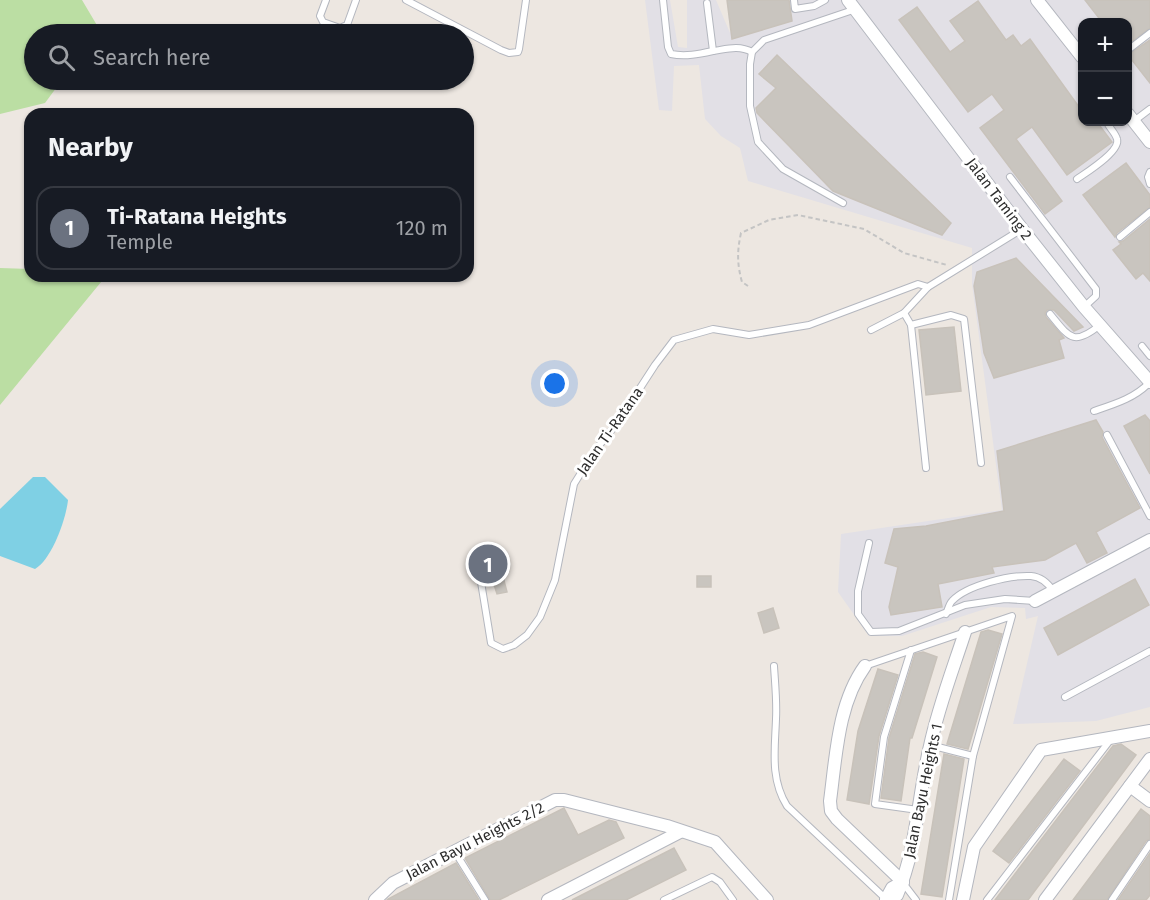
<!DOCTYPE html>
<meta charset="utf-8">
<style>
:root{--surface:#171b24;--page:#242831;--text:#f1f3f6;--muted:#9ea1a6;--line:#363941;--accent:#5178e9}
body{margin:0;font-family:"Fira Sans",sans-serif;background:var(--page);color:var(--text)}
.controls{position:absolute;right:18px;top:18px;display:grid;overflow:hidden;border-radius:12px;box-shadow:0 2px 4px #0004}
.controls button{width:54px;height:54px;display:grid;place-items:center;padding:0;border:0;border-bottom:2px solid var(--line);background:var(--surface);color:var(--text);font:30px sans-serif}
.you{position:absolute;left:555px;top:384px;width:21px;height:21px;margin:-15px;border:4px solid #fff;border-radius:50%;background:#1a73e8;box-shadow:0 0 0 9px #1a73e833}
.badge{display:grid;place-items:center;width:39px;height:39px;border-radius:50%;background:var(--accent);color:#fff;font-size:20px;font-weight:700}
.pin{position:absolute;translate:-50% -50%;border:3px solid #fff;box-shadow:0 2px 6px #0006}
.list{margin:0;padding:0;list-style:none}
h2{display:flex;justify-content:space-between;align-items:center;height:78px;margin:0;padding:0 24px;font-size:26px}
h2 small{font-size:20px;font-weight:400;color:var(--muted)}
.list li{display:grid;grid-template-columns:39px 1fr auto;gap:18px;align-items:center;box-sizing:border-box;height:84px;margin:0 12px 12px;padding:0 12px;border:2px solid var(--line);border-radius:18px}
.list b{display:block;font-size:22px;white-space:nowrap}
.list p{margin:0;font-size:20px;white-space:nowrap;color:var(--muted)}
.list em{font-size:20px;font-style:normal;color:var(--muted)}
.icon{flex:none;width:33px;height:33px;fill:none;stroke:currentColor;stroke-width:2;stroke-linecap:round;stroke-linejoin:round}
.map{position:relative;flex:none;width:1150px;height:900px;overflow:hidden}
.search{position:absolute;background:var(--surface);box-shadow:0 2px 4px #0004;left:24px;top:24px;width:450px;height:66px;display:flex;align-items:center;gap:15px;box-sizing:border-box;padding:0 21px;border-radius:33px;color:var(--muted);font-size:22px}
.panel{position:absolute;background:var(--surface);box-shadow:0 2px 4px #0004;left:24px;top:108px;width:450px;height:174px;border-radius:18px}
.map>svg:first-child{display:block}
.industrial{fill:#e2e0e6;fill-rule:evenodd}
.green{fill:#bbdea3}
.water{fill:#7fd0e4}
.building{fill:#c9c5bf;stroke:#c8c2ba;stroke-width:1.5}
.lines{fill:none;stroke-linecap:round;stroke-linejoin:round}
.lane-casing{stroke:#b4b7bf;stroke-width:8}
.street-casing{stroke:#b4b7bf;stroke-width:14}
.path{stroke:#c4c4c4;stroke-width:2;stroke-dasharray:4.5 3;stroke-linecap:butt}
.lane{stroke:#fff;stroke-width:6}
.street{stroke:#fff;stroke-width:12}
.labels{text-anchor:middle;stroke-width:6;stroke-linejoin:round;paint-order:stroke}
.street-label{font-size:15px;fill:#2d2d2d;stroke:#fff}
</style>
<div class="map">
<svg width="1150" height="900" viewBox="0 0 1150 900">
<rect width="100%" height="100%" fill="#ede7e1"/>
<path class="industrial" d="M645 0H670L678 47 687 48V0H716L730 33 727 0H1150V707L1096 721 1013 724 1038 616 1026 619 1025 608 991 607 902 636H869L838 592 841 534 1002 510 972 284V248L748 181 740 148 721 136 705 119 699 65 674 66 672 111 659 110ZM1082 22H1128V122H1082Z"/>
<g class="green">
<path d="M0 0H82L98 27 93 34H34V80H62L45 103 0 114Z"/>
<path d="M0 268 30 269V276H106L0 405Z"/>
</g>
<path class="water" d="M33 477H45L68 500C66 519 52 559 35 569L0 556V509Z"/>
<g class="building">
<path d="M727 0H789L792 21 732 39Z"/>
<path d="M1085 0H1150V28L1128 44V22H1102Z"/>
<path d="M978 1 1006 40 1013 35 1021 46 1030 39 1079 107 1083 104V122H1097L1112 142 1067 175 1032 127 1016 139 1062 201 1045 214 980 128 1004 110 992 94 968 112 899 20 917 7 950 52 965 41 950 21Z"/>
<path d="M1150 40V83L1128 55Z"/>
<path d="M777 55 951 223 942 235 833 191 757 113 756 108 776 88 759 74Z"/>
<path d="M1126 163 1150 195V207L1117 233 1115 237 1083 195Z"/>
<path d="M1150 219V281L1143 273 1136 279 1113 250 1121 244 1119 242 1123 241Z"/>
<path d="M1016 258 1083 327 1074 331 1054 310H1047L1045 313 1046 317 1064 338 1059 340 1064 358 994 378 984 353 974 286 977 272Z"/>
<path d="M954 327 961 391 926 395 919 330Z"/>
<path d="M1145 415 1150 421V474L1124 426Z"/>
<path d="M1096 420 1103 432 1102 437 1140 508 1096 532 1107 553 1087 563 1076 543 1045 560 992 567 994 573 938 584 942 607 891 615 889 607 898 567 885 563 894 529 926 526 1004 511 997 451Z"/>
<path d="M495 547 507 592 497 594 492 578 486 580 480 577 473 553Z"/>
<rect x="697" y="576" width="14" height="11"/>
<path d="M1135 579 1149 605 1058 655 1044 628Z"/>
<path d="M773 608 779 628 764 633 758 613Z"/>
<path d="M988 630 1002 634 968 749 947 744 981 632Z"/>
<path d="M923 652 937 657 912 738H910L901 801 881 798 889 738 915 654Z"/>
<path d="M878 669 898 675 879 736 869 804 847 800 858 731Z"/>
<path d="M1121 744 1136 755 1028 900H995L1113 746Z"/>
<path d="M944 754 964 759 942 897 921 894Z"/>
<path d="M1064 759 1080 771 1009 863 993 851Z"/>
<path d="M564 808 578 835 609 820 616 822 624 838 499 900H490L465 858Z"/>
<path d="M1141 809 1150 816V839L1146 841 1107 900H1073Z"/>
<path d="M674 848 686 870 626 900H572Z"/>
<path d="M1150 853V895L1146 900H1118Z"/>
<path d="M456 863 479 900H387L388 899Z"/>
</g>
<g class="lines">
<defs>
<g id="lane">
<path d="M326 0 320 16 323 22 340 28 347 25 356 0"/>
<path d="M406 0 501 50 509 53 518 52 519 49 526 0"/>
<path d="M663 0 668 47 671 54C685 57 699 54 713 51"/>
<path d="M794 0 795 9 814 6 825 0"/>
<path d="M707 3 713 51C727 49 739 45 752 52"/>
<path d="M1128 50 1150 33"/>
<path d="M1134 121 1150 109"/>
<path d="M1150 172 1148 177 1150 184"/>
<path d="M1010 177 1096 289V296L1084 307"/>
<path d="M1077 179C1087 172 1121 151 1117 139 1115 132 1109 128 1107 122"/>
<path d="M843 203 783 169 758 142 750 106V64L752 52 764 40 856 9"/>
<path d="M1120 237 1150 212"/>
<path d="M904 313 911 325 926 468"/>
<path d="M1050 314C1069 337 1073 347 1100 325"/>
<path d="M911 325 951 315 964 319 981 463"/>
<path d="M871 330 904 313 928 287 1022 229"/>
<path d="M1142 346 1150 356"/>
<path d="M1094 411C1115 404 1135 398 1150 382"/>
<path d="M1107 435 1150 516"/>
<path d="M869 543 858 591V614L871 632 899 631 965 605 1005 599 1035 601"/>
<path d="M481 582 491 643 503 649 514 645 527 635 540 617 555 580 574 484 594 452 618 422 655 365 674 340 713 329 749 335 809 325 918 284 928 287"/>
<path d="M946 614C948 610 949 604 952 601 967 585 1010 575 1031 576 1041 577 1048 583 1053 591"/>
<path d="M911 650 884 737 875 804 918 810"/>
<path d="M774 666C775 683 777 701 776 719 775 749 770 779 787 806L886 899"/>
<path d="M865 666 1012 616 973 756 949 900"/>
<path d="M1065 697 1150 651"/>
<path d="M930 745 973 756"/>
<path d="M455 852 485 900"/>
<path d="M903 883 916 900"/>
<path d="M664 900 712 877 720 882 733 900"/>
<path d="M987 900 1111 739"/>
<path d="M1112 900 1150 844"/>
</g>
<g id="street">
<path d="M848 0 1022 229 1084 307 1150 382"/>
<path d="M1037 0 1082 57"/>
<path d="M1128 114 1150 142"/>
<path d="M1035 601 1150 540"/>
<path d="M865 666C838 703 836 756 830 801L831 811 837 819 903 882"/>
<path d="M1130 786 1150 801"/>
<path d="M903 882 892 888 886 899 897 895C917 849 918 795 930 746 938 708 953 669 965 632"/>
<path d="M375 900 393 883 555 800H564L667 826 715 842 767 900"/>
<path d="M548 900 680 832"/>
<path d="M963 900 974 847 1041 750 1150 731"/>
<path d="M1045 900 1150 759"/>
</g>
</defs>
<use href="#lane" class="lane-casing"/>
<use href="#street" class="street-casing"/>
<g class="path">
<path d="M748 286 742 282C737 264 737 251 741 233L769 220 798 215 864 229 904 253 947 265"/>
<path d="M490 579 502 575 504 581"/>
</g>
<use href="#lane" class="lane"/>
<use href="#street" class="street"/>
</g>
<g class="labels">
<g class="street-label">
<text transform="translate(999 199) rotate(53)" y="5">Jalan Taming 2</text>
<text transform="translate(610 431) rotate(-55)" y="5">Jalan Ti-Ratana</text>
<text transform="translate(923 791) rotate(-78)" y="5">Jalan Bayu Heights 1</text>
<text transform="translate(475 841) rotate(-27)" y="5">Jalan Bayu Heights 2/2</text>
</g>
</g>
</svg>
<div class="controls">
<button>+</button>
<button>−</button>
</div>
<div class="you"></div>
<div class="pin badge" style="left:488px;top:564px;background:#6b7280">1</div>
<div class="search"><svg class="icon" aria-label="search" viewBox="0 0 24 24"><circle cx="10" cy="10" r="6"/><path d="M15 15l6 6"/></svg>Search here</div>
<section class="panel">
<h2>Nearby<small></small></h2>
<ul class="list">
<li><span class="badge" style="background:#6b7280">1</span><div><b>Ti-Ratana Heights</b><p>Temple</p></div><em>120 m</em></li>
</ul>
</section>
</div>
